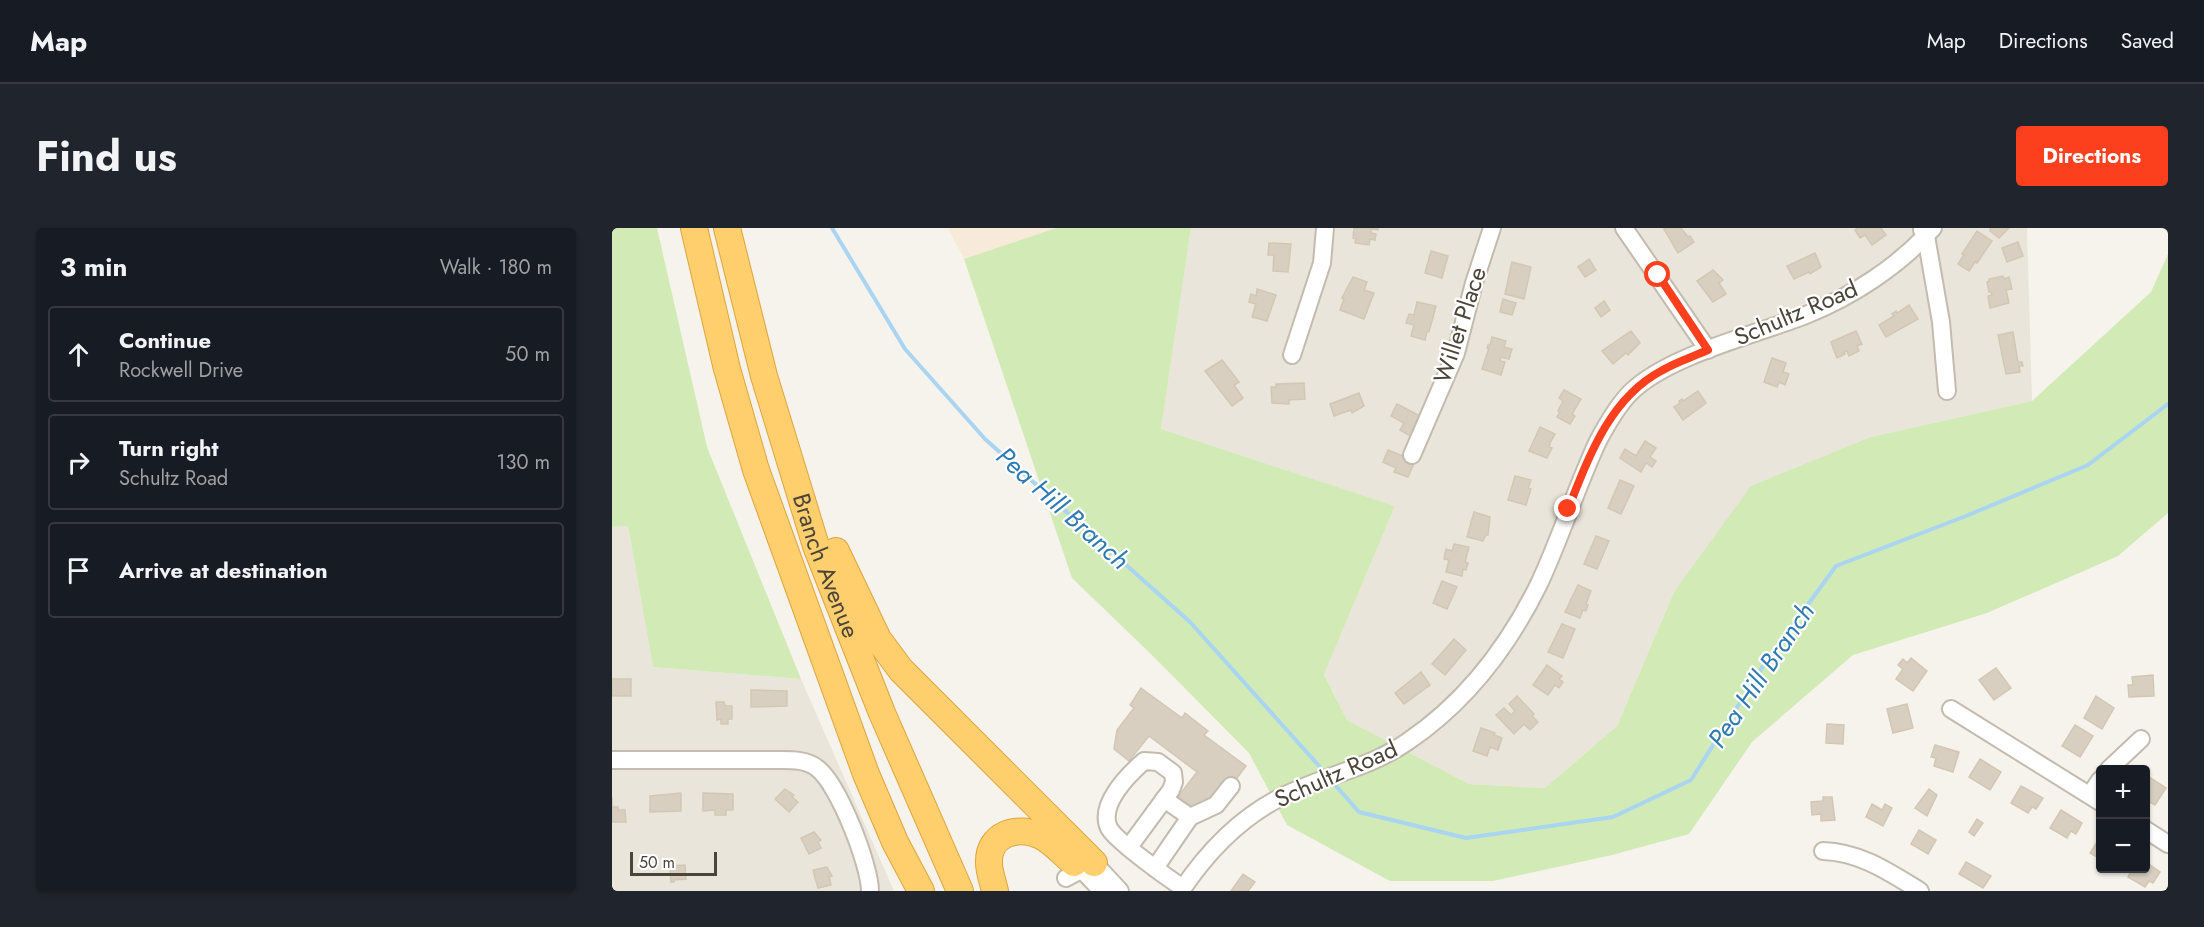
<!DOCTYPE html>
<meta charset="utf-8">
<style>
:root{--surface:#171b24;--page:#20242c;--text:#f1f3f6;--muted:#9ea1a6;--line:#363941;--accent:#fc3f1d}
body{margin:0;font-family:Jost,sans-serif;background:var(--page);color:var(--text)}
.controls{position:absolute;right:18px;bottom:18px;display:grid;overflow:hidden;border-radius:6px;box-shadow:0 2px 4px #0004}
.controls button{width:54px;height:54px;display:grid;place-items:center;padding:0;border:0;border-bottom:2px solid var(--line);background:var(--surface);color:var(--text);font:30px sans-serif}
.scale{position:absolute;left:18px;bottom:15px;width:87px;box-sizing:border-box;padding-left:6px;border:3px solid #4b4439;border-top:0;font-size:16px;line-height:21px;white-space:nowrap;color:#4b4439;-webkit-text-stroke:4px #fff;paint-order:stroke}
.stop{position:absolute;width:18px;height:18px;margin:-14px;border:4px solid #fc3f1d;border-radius:50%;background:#fff}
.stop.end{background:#fc3f1d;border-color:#fff;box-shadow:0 2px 6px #0008}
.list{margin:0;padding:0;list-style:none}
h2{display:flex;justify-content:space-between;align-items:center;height:78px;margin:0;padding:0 24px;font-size:26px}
h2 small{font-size:20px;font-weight:400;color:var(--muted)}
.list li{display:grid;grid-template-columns:39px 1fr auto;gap:18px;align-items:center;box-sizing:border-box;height:96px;margin:0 12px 12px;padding:0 12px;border:2px solid var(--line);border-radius:6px}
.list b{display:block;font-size:22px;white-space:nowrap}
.list p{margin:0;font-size:20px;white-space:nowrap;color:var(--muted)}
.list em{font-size:20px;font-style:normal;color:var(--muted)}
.icon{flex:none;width:33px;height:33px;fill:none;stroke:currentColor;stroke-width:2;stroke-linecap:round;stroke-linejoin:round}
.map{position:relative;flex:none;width:1556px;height:663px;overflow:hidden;border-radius:6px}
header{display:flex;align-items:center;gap:36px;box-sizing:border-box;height:84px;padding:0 30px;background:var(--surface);border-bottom:2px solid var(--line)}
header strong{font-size:28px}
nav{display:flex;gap:33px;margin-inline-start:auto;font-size:21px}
.intro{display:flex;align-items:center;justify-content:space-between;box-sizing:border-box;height:144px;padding:0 36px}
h1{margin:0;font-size:42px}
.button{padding:15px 27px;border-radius:6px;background:var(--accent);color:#fff;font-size:21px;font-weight:700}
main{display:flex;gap:36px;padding:0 36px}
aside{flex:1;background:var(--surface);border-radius:6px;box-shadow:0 2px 4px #0004}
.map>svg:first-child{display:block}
.residential{fill:#eae5da}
.commercial{fill:#f7ead8}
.green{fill:#d2eab5}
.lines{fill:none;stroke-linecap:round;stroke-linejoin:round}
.stream{stroke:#a9d4f2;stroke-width:4}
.building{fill:#d8cfc1;stroke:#d3c7b4;stroke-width:1.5}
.minor-casing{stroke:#c2bbae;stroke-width:20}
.highway-casing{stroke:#e0a43c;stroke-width:28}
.minor{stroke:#fff;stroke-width:16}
.highway{stroke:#ffcf6e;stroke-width:26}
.route{stroke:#fc3f1d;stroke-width:8}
.labels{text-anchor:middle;stroke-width:4.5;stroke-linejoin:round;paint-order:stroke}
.street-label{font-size:24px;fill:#4b4439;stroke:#fff}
.water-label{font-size:26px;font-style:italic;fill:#2e7ab2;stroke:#fff}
</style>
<header>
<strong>Map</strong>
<nav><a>Map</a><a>Directions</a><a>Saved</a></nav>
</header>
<div class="intro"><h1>Find us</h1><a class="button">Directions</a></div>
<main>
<aside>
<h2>3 min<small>Walk · 180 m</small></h2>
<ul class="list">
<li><svg class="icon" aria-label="ahead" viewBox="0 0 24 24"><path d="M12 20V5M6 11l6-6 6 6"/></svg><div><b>Continue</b><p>Rockwell Drive</p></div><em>50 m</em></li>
<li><svg class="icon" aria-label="right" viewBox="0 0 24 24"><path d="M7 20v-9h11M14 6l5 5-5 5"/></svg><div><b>Turn right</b><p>Schultz Road</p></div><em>130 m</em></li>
<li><svg class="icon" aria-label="arrive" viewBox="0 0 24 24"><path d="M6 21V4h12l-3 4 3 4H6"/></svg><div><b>Arrive at destination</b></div></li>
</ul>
</aside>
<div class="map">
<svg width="1556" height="663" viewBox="0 0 1556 663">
<rect width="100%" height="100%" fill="#f6f3ec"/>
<g class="residential">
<path d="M579 0H1415L1420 173 1259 209 1062 364 1005 498 933 560 857 556 735 492 712 445 783 278 549 201Z"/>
<path d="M16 298 41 439 189 451 282 663H0V299Z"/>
</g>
<path class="commercial" d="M336 0H444L352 31Z"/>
<g class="green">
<path d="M0 0H45L95 219 189 451 41 439 16 298 0 299Z"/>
<path d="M444 0H579L549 201 783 278 712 446 735 492 857 556 933 560 1005 498 1062 364 1139 258 1259 209 1420 173 1539 64 1556 26V285L1506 328 1375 385 1241 427 1140 514 1077 606 1000 627 881 653H778L675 597 637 525 543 430 460 350 352 31Z"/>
</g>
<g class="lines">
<g class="stream">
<path d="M220 0 293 121 373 211 578 394 708 539"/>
<path d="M724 558 747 584 854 610 1001 589 1079 552 1151 438 1224 338 1354 288 1476 237 1556 176"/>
</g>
</g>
<g class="building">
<path d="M742 0H766V2L759 1V5L764 6 763 12 758 11 757 17 743 15 744 11 741 10Z"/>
<path d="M1053 0H1069L1076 9 1078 8 1082 14 1066 25 1052 1Z"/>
<path d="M1245 0H1269L1274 7 1260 17 1253 7 1248 10 1243 2Z"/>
<path d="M1378 0H1397L1387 10 1378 3Z"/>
<path d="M1365 3 1380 13 1365 35 1363 34 1357 43 1346 36 1352 27 1350 26Z"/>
<path d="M1406 14 1411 28 1395 34 1390 20Z"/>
<path d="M657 15 679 16 676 44 661 43 662 27H656Z"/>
<path d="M819 23 836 28 830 50 813 45Z"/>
<path d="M1203 25 1209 39 1198 46 1197 44 1182 51 1175 38Z"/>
<path d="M977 31 984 42 973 49 966 39Z"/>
<path d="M900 34 919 39 912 71 893 66Z"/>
<path d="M1101 42 1111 52 1107 55 1114 66 1101 74 1085 53Z"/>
<path d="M1391 48 1392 51 1397 49 1400 61 1394 62 1397 75 1378 80 1376 68 1380 67 1379 64H1377L1375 54 1377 53V51Z"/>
<path d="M741 49 755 54 752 62 762 65 752 91 728 82 732 71 730 70Z"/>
<path d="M645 61 664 67 655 93 640 89 644 76 637 74 639 66 644 68Z"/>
<path d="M891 71 904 75 900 87 888 84Z"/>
<path d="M992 73 998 82 989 89 983 80Z"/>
<path d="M805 74 824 78 817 104 815 103 813 112 799 108 802 97 794 95 797 86 802 87Z"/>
<path d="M1297 77 1306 91 1274 109 1267 97 1282 88 1280 86 1284 83 1285 85Z"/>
<path d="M1019 103 1028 115 1016 127 1014 125 1001 136 990 123Z"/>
<path d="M1244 103 1250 116 1245 118 1247 123 1237 128 1235 123 1232 124 1233 126 1225 130 1219 114Z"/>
<path d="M1401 104 1406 134H1410L1411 138H1407L1408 144 1394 146 1386 107Z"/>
<path d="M880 109 894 113 892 119 900 121 897 131 889 129 888 133 893 134 889 147 870 141 877 120H875L876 117H878Z"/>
<path d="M1160 130 1174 135 1171 144 1177 146 1173 157 1167 154 1165 159 1152 154Z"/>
<path d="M610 132 627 154 622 157 631 170 620 178 593 143Z"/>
<path d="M692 155 693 171 677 172V176L660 175 659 159H664V156Z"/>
<path d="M952 162 969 171 960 186 963 188 958 196 945 189 948 184 946 183 951 173 947 170Z"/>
<path d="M1086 163 1094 175 1071 192 1062 179 1068 175 1067 173 1070 171 1071 173Z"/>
<path d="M747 165 752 178 740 185 739 182 722 188 718 176Z"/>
<path d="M785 176 812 190 802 210 788 202 792 195 779 188Z"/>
<path d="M928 199 943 206 938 215 937 219 940 220 935 230 917 223Z"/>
<path d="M1033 213 1044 220 1038 229 1044 233 1040 239 1034 235 1029 244 1008 230 1013 221 1024 228Z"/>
<path d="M776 222 803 233 796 249 782 244 784 240 771 234Z"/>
<path d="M903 248 919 252 916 260 919 261 914 277 896 272Z"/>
<path d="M1008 252 1022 258 1009 286 996 280Z"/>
<path d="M862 284 878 289 876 307H874L871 313 855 309Z"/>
<path d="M984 308 997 313 985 341 972 336Z"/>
<path d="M842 316 857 319 853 334 856 335 854 342 851 341 850 348 834 344 837 332 832 331 834 321 840 323Z"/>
<path d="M830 353 845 359 835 381 821 375Z"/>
<path d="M966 357 979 363 974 376 976 377 974 383 971 382 968 390 953 384Z"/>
<path d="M950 396 963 401 951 430 936 424Z"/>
<path d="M842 411 854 422 833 447 820 436Z"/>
<path d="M1299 430 1315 443 1301 463 1284 451 1291 441 1286 437 1291 431 1295 435Z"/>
<path d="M935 437 950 448 947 451 951 454 947 460 943 457 936 467 921 457Z"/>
<path d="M1384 440 1399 460 1382 472 1367 452Z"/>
<path d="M809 444 818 457 792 476 783 465Z"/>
<path d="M1541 447 1542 468 1517 469 1516 457H1521L1520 449Z"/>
<rect x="0" y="451" width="19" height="17"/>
<path d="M529 460 570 490 573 485 596 503 592 507 634 538 620 557 581 582 565 570 585 544 537 508 517 533 502 521 505 502 522 480 518 477Z"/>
<path d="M139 462 175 463V478L139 479Z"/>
<path d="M905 468 922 486 920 488 926 494 918 502 912 496 902 506 884 487 892 480 899 487 903 483 897 476Z"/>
<path d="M1484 468 1502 480 1490 501 1472 490Z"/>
<path d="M104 474H112L113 478H120V491H116V496H109V491L105 492Z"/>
<path d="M1295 476 1301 500 1281 505 1275 481Z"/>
<path d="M1215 496 1232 497 1231 516 1214 515Z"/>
<path d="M1463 497 1481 508 1468 529 1450 518Z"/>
<path d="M869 500 883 505 882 507 890 510 886 522 878 519 875 528 861 523Z"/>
<path d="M1323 517 1347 524 1341 544 1322 538 1324 530 1319 529Z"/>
<path d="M1368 531 1389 544 1378 562 1357 549Z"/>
<path d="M1537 549 1554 560 1543 577 1534 572V555Z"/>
<path d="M1409 558 1431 570 1424 581 1420 579 1416 585 1399 575Z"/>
<path d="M173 561 182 567 180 569 186 574 177 584 163 571Z"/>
<path d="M1317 561 1325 567 1315 588 1303 580Z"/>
<path d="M69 565V583L38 584V568Z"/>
<path d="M91 565 121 566V582H114V587H103V582L91 583Z"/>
<path d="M0 569V579H6V582H13L14 594H0Z"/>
<path d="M1211 569H1220L1223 592 1209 593V586L1200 587 1199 574 1211 573Z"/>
<path d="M1260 576 1270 582 1273 576 1280 580 1271 598 1254 589Z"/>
<path d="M1449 582 1470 595 1464 606 1459 603 1455 610 1438 600Z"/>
<path d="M1365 591 1371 595 1362 608 1357 604Z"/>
<path d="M1307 602 1324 612 1316 626 1299 616Z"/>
<path d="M202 604 209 612 206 614 209 620 197 626 189 610Z"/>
<path d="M1488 609V631L1478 625Z"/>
<path d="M1354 634 1379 648 1371 660 1347 646Z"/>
<path d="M1534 634 1548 644 1541 655 1537 653 1533 659 1516 649 1521 640H1534Z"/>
<path d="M73 637 74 651 62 652V654H59L58 638Z"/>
<path d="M215 639 220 648 217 649 219 657 206 660 201 642Z"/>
<path d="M631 646 643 654 636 663H619Z"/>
</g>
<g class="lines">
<defs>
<g id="minor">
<path d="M1012 0 1096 122"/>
<path d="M1310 2 1314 8 1329 94 1335 163"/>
<path d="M680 127 710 35 713 0"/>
<path d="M800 227 844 125 862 55 880 0"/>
<path d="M1339 481 1488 574"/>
<path d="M0 532H169C181 532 195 532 205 540 226 555 258 637 258 663"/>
<path d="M1496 542 1529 511"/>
<path d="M1478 567 1488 552"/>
<path d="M578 589 604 577 619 558"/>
<path d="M1534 602 1556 616"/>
<path d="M517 619 559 562 562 554 561 545 546 534 532 533C516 547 486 577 497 600 504 613 556 650 571 660"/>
<path d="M1211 623C1248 624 1277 644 1308 663"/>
<path d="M543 640 578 589 552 571"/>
<path d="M470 642 490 663"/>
<path d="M454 650 482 635 508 663"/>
<path d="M569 663C599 618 636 581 687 561 723 545 762 537 795 514 853 475 896 419 927 356 949 309 964 260 986 213 995 196 1005 178 1019 164 1057 127 1143 107 1194 87 1241 68 1287 38 1321 0"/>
</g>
<g id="highway">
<path d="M82 0 115 141 144 242 254 546 283 614 309 663"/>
<path id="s1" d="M115 0 152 148 204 318 270 485 348 663"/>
<path d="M224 323 266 411 289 442 482 635"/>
<path d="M383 663C381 654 377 644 377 635 376 606 405 597 429 608 440 613 452 627 462 635"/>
</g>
</defs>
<use href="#minor" class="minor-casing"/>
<use href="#highway" class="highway-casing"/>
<use href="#minor" class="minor"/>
<use href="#highway" class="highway"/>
</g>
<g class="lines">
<path class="route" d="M956 281C977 229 997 171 1049 143 1064 134 1080 129 1096 122L1046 47"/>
</g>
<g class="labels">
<g class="street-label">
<text transform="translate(1184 85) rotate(-23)" y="8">Schultz Road</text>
<text transform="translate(848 97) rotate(-72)" y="8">Willet Place</text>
<text dy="8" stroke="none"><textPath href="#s1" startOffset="352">Branch Avenue</textPath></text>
<text transform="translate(724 546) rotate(-24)" y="8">Schultz Road</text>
</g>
<g class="water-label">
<text transform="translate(451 280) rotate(42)" y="9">Pea Hill Branch</text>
<text transform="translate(1149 447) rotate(-56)" y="9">Pea Hill Branch</text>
</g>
</g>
</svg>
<div class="controls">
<button>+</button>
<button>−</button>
</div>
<div class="scale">50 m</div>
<div class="stop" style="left:1046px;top:47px"></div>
<div class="stop end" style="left:956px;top:281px"></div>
</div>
</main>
